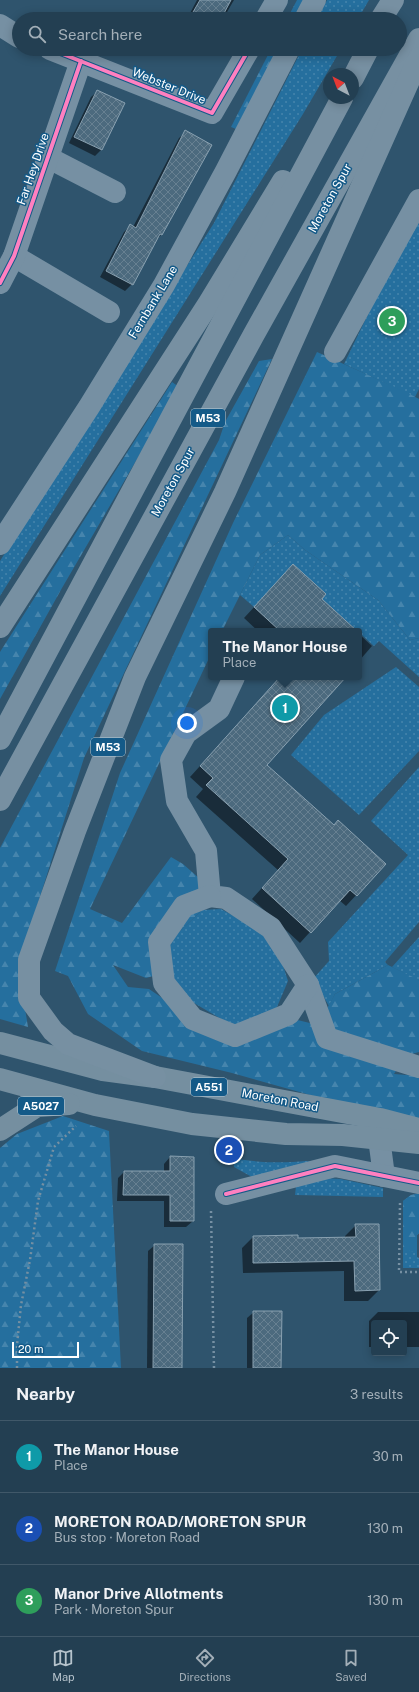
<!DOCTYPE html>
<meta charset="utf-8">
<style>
:root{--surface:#233f52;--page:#2b4659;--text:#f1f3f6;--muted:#a3afb8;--line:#405869;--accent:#b6c3cc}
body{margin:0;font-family:"Public Sans",sans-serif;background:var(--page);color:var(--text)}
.controls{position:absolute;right:12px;bottom:12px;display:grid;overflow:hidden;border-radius:4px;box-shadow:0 2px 10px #0003}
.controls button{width:36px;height:36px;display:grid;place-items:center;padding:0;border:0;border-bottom:1px solid var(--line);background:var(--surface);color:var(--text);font:20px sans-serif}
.compass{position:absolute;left:323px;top:68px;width:36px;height:36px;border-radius:50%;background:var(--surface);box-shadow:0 2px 10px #0003;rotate:318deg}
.scale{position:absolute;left:12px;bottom:10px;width:67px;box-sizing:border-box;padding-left:4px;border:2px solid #fff;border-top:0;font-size:11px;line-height:14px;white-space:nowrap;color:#fff;-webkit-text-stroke:3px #145a88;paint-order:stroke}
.you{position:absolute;left:187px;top:723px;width:14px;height:14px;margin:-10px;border:3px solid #fff;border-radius:50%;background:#1a73e8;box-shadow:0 0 0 6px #1a73e833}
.badge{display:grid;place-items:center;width:26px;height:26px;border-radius:50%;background:var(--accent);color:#fff;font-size:13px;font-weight:700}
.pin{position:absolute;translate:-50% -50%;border:2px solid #fff;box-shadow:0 1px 4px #0006}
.popup{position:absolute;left:208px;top:628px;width:154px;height:52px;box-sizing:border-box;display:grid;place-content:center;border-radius:4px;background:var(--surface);filter:drop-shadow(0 1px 3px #0005);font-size:13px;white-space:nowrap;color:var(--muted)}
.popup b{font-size:15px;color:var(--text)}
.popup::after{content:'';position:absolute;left:50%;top:100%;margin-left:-8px;border:8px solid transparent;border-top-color:var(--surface)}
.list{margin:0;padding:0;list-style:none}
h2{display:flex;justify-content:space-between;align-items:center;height:52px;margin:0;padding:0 16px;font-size:17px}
h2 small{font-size:13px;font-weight:400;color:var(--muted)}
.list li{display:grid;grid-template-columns:26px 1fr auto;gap:12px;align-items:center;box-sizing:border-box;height:72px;padding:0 16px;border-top:1px solid var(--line)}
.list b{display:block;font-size:15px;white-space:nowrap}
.list p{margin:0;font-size:13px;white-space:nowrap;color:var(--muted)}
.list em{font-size:13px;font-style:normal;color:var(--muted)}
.icon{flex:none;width:22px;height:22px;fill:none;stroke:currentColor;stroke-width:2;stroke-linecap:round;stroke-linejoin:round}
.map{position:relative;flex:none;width:419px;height:1368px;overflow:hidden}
.search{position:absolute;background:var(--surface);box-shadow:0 2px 10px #0003;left:12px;right:12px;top:12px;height:44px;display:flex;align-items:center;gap:10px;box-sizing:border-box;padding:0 14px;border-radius:22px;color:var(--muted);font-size:15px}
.sheet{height:268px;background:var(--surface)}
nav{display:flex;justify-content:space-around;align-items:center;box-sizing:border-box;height:56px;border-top:1px solid var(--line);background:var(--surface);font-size:11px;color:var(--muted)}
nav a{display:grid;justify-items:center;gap:2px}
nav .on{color:var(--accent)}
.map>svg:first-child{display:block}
.grass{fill:url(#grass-dots)}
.forest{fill:url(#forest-firs)}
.shadow{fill:#0007}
.building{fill:url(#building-cross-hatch);stroke:#89a1b1}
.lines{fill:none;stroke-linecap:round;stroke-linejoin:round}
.path{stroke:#7690a3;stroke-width:2.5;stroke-dasharray:2 3;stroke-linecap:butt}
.minor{stroke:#7690a3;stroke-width:22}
.major{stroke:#758fa0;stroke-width:22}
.highway{stroke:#7790a2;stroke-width:22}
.cycleway-casing{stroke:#145a88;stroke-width:6}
.cycleway{stroke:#ff80c0;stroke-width:4}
.labels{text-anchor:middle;stroke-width:3;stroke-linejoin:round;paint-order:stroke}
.shield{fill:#145a88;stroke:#b8cedb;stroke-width:1}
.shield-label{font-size:11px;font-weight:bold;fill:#fff}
.street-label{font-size:12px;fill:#fff;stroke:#145a88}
</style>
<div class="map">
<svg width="419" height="1368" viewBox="0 0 419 1368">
<defs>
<pattern id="grass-dots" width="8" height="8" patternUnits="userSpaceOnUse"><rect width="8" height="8" fill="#256f9e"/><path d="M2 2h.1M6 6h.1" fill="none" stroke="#4685ad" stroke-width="1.8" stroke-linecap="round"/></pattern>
<pattern id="forest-firs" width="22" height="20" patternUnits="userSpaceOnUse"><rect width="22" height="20" fill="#256f9e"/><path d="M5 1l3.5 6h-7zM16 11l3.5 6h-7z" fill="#4685ad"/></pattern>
<pattern id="building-cross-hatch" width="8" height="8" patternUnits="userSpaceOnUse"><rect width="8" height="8" fill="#4c6a7e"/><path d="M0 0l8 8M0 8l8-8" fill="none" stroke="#678091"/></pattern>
</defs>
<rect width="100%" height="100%" fill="#2f546d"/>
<g class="grass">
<path d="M327 0H369L358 19H317Z"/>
<path d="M302 49H341L303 114 0 596V561L214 223Z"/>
<path d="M419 220V389L415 397 344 364 386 277Z"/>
<path d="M288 535 305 550 378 600 410 640 419 638V677L379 641 374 646 322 599 326 594 293 564 254 607 240 595 260 555Z"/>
<path d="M396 667 419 687V751L359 815 291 755 324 715Z"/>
<path d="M419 767V922L385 962 388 965 335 994 329 1006 313 979 329 961 328 942 408 855 371 821Z"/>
<path d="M221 909 252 926 277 947 288 981 277 1007 250 1027 228 1023 194 1003 174 985 168 956 173 938 202 910Z"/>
<path d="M419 937V981L392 967Z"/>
<path d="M233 1158C253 1162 273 1163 293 1162 300 1162 306 1160 312 1162L252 1177 234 1167Z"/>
<path d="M325 1178 341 1179 383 1188V1197L295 1195 296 1186Z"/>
<path d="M411 1195 419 1233 417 1235V1257L419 1258V1268H403V1201Z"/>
</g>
<g class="forest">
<path d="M297 0H304L294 19H287Z"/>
<path d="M271 49H278L236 129 231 127Z"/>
<path d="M317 352 406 392 419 399V638L410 640 378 600 305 550 288 535 260 555 222 631H211V654L90 909 122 923 171 857 183 864 200 879 202 910 173 938 164 973 146 978 113 965 128 987 149 989 217 1035 277 1015 318 1025 335 994 388 965 417 979 419 981V1052L405 1056 394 1074 419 1076V1122L353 1107 232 1073 142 1051 88 1014 68 976 55 971 120 773 233 523Z"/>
<path d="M272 359 84 758 18 966 28 1027 0 1019V848L219 440 225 422 259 361Z"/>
<path d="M172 382 179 387 62 588 0 699V652Z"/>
<path d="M63 1116 109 1131 121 1368H0V1148L17 1134Z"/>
<path d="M419 1193V1233L417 1235V1253L403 1249V1201L411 1195Z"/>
</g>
<g class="shadow">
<path d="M197 0H234L223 19H187Z"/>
<path d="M98 91 124 104 101 150 95 156 69 143 91 97Z"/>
<path d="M186 132 211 145 161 235 155 241 132 284 125 291 100 277 124 232 130 226 133 227 179 138Z"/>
<path d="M293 565 320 599 356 631H258L244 618Z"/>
<path d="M359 634 372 646 359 661Z"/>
<path d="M281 677H345L266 765 334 826 385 864 346 906 339 900 300 943 252 899 278 870 196 797 203 789 190 777Z"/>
<path d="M170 1157 193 1221 186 1227H164V1201H117L118 1178 124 1172H164V1164Z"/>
<path d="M356 1225 379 1290 368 1301H344V1271L243 1273 242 1248 253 1237 297 1239H345V1236Z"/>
<path d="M155 1245 181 1368H147L148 1251Z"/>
<path d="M254 1312 280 1368H247V1318Z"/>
<path d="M378 1312H419V1347H404V1323H374V1347H369V1321Z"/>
</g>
<g class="building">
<path d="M200 0H231L221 19H189Z"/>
<path d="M97 90 125 103 102 150 74 137Z"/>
<path d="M185 130 212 145 162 235 160 234 133 285 106 271 130 224 136 228Z"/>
<path d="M293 564 326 594 322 599 357 631H280L254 607Z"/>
<path d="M280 677H346L267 765 334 825 338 820 386 864 357 896 350 890 311 933 262 888 288 859 206 785 213 778 200 766Z"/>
<path d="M170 1156 194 1157V1221H170V1195H123L124 1171H170Z"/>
<path d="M355 1224H379L380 1290 355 1291 354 1261 253 1263V1236L298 1235V1238L356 1237Z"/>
<path d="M154 1244H183L182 1368H153Z"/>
<path d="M253 1311H282L281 1368H253Z"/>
</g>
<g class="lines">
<g class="path">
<path d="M400 1203 399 1272H419"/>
<path d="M211 1211 214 1368"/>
<path d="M17 1368V1345L21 1305 30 1260 38 1201 54 1147 76 1126"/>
</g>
<g class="minor">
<path d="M266 19 277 0"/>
<path d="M305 19 315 0"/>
<path d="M0 25 19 37"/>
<path d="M50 49 212 113 249 49"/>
<path d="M47 157 115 192"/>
<path d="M14 256 109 312"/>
<path d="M0 283 14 256 81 61"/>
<path d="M335 352 419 200"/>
<path d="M0 544 89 407 164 285 226 171 289 49"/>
<path d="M234 677 219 709 186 733 171 760 177 801 206 851 210 896 226 898 271 928 308 985 327 1038 419 1067"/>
<path d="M210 896 184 906 159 942 164 983 193 1019 235 1036 289 1014 308 985"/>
<path d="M379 1138 384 1176"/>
<path d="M226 1194 335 1166 419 1183"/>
</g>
<g class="major">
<path d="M0 1043 103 1070 155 1077 380 1119 419 1129"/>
<path d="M0 1079 95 1105 192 1124 286 1134 343 1135 419 1143"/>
<path d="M0 1130 37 1106 69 1104"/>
</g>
<g class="highway">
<path d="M381 19 393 0"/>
<path d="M353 78 368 49"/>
<path d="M0 627 209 303 283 181"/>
<path d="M0 739 342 98"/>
<path d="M0 800 253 336 419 39"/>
<path d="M155 1077 68 1044 53 1031 29 998V960L75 831 135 677 225 492 419 58"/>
</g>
<defs>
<g id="cycleway">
<path d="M50 49 212 113 249 49"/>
<path d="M0 283 14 256 81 61"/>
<path d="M226 1194 335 1166 419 1183"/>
</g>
</defs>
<use href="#cycleway" class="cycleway-casing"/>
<use href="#cycleway" class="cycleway"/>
</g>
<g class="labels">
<g class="shield">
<rect x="191" y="409" width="34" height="18" rx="3"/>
<rect x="91" y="738" width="34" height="18" rx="3"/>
<rect x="191" y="1078" width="36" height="18" rx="3"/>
<rect x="18" y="1097" width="46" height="18" rx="3"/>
</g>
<g class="shield-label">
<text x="208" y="422">M53</text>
<text x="108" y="751">M53</text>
<text x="209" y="1091">A551</text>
<text x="41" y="1110">A5027</text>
</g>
<g class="street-label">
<text transform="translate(169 86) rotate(22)" y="4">Webster Drive</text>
<text transform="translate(33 169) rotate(-71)" y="4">Far Hey Drive</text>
<text transform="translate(330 198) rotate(-61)" y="4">Moreton Spur</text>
<text transform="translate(153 302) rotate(-59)" y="4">Fernbank Lane</text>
<text transform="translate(173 482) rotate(-61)" y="4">Moreton Spur</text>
<text transform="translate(280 1100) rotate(11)" y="4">Moreton Road</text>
</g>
</g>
</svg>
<div class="controls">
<button><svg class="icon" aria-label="locate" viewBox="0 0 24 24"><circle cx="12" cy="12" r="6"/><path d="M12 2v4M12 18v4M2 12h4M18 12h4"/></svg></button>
</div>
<svg class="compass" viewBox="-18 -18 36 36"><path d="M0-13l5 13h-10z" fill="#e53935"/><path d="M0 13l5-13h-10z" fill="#a3afb8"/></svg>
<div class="scale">20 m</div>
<div class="you"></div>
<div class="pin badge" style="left:285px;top:708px;background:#0f9aa8">1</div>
<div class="popup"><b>The Manor House</b>Place</div>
<div class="pin badge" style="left:229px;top:1150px;background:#1a4fb4">2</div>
<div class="pin badge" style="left:392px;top:321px;background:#2e9e5b">3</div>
<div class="search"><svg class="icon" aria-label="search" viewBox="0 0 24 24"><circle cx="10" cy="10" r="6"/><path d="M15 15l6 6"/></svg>Search here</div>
</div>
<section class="sheet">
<h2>Nearby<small>3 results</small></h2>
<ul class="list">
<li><span class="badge" style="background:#0f9aa8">1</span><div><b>The Manor House</b><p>Place</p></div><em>30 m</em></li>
<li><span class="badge" style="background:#1a4fb4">2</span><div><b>MORETON ROAD/MORETON SPUR</b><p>Bus stop · Moreton Road</p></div><em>130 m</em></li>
<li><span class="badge" style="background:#2e9e5b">3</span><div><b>Manor Drive Allotments</b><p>Park · Moreton Spur</p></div><em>130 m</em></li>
</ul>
</section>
<nav>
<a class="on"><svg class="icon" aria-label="map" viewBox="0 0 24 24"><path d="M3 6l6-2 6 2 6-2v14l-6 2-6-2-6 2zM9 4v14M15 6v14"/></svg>Map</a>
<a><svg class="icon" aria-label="directions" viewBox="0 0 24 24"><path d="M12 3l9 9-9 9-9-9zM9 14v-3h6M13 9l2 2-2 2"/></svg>Directions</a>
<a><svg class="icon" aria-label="saved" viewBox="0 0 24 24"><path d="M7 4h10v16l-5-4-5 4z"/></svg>Saved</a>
</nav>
